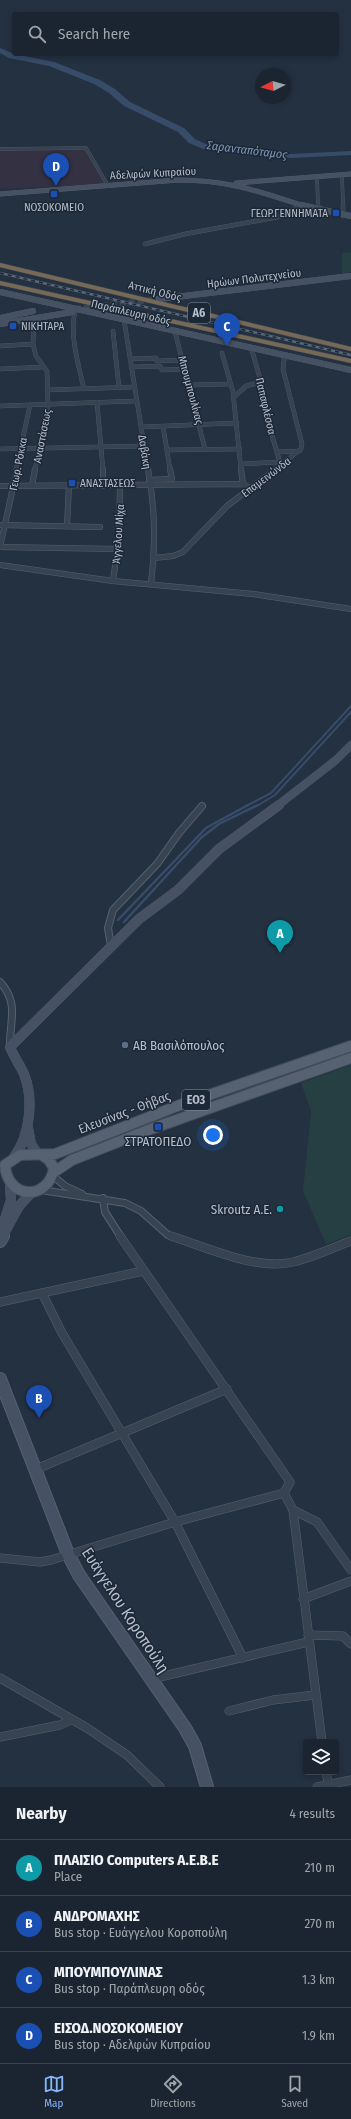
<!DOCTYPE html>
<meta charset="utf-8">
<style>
:root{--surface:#1b2531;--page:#242d39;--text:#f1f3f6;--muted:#a0a5ab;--line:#39424d;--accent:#88b7fd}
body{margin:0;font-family:"Fira Sans Condensed",sans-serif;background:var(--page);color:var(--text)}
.controls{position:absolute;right:12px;bottom:12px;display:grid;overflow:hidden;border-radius:4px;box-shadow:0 2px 6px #0003}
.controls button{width:36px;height:36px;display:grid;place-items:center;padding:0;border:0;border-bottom:1px solid var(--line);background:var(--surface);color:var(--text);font:20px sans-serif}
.compass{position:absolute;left:255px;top:68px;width:36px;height:36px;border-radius:50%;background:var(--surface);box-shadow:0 2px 6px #0003;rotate:264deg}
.you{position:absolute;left:213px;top:1135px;width:14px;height:14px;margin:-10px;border:3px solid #fff;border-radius:50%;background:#1a73e8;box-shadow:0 0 0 6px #1a73e833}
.badge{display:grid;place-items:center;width:26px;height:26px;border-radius:50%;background:var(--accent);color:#fff;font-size:13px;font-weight:700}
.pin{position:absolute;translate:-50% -33px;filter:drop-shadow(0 1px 2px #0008)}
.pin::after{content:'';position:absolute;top:21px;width:14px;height:12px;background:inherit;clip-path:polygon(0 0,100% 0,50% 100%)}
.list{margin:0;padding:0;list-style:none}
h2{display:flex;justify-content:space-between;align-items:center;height:52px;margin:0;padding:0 16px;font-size:17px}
h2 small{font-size:13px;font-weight:400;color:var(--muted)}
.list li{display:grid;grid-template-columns:26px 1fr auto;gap:12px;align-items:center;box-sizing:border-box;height:56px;padding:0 16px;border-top:1px solid var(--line)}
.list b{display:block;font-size:15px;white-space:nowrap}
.list p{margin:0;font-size:13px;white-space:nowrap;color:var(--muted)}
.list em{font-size:13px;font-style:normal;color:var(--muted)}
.icon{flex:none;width:22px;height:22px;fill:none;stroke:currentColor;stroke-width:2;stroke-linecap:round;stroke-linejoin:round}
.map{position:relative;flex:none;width:351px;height:1787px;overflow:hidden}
.search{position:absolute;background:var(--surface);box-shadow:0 2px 6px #0003;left:12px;right:12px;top:12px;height:44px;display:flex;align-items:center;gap:10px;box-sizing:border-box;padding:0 14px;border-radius:4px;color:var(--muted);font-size:15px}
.sheet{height:276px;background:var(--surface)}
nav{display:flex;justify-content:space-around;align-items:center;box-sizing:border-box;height:56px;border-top:1px solid var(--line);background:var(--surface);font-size:11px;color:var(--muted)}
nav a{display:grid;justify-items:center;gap:2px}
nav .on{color:var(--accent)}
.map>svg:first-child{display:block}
.medical{fill:#333142}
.green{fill:#263f42}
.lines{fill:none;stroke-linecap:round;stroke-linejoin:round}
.stream-far1{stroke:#374c69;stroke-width:2}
.stream{stroke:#374c69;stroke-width:2.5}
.river{fill:#374c69;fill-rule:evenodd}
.secondary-tunnel{stroke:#3a4656;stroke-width:6;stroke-dasharray:6 3;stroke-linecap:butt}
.street-far4-casing{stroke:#56616e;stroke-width:3.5}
.street-far3-casing{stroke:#56616e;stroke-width:4.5}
.street-far2-casing{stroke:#56616e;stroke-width:6}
.street-far1-casing{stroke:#56616e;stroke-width:8}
.street-casing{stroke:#56616e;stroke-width:9}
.secondary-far4-casing{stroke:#56616e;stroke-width:5}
.secondary-far3-casing{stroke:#56616e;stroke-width:6}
.secondary-far2-casing{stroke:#56616e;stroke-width:8}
.secondary-far1-casing{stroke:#56616e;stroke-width:10}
.secondary-casing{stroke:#56616e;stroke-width:14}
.primary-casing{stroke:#424c5a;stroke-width:12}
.highway-casing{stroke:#434e5b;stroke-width:1}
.street-far4{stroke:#384351;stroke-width:3}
.street-far3{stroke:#384351;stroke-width:4}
.street-far2{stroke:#384351;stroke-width:5}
.street-far1{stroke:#384351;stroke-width:6}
.street{stroke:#384351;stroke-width:8}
.secondary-far4{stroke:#465264;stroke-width:4.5}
.secondary-far3{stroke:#465264;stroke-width:6}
.secondary-far2{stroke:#465264;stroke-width:8}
.secondary-far1{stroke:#465264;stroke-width:10}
.secondary{stroke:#465264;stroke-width:12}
.primary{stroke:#566271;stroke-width:10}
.highway{fill:#776955;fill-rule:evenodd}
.rail-casing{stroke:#5a6778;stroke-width:2.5}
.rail{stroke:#1d2836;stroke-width:1.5;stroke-dasharray:4;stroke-linecap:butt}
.transit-dot{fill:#1a4fb4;stroke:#1d2836;stroke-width:1.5}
.service-dot{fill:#5c6f8a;stroke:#1d2836;stroke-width:1.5}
.culture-dot{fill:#0f9aa8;stroke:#1d2836;stroke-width:1.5}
.labels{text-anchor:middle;stroke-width:3;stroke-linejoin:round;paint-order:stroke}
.far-street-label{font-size:11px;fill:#b5becb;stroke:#1d2836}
.far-poi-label{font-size:11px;fill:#b5becb;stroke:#1d2836;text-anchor:start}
.far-water-label{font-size:12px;font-style:italic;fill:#7b94b4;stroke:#1d2836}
.shield{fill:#1d2836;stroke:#87919e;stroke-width:1}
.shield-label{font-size:12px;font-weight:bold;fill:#b5becb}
.poi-label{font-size:13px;fill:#b5becb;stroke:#1d2836;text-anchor:start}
.street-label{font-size:13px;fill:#b5becb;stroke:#1d2836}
.near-street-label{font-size:16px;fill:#b5becb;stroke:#1d2836}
</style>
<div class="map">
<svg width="351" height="1787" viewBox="0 0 351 1787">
<rect width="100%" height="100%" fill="#243141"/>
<path class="medical" d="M85 148 104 184 0 189V150Z"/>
<g class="green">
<path d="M351 252V272L342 274V253Z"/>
<path d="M351 1065V1235L326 1244 303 1191 311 1111 301 1083Z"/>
</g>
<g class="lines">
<g class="stream-far1">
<path d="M246 806 271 793 351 706"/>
<path d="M257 806 275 795 351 712"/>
</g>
<g class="stream">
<path d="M118 920 206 828 248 805"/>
<path d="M124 922 202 837 219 824 258 805"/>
</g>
<path class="river" d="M0 48 14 54 54 62 100 80 115 89 130 102 184 128 195 139 208 145 291 154 351 151V155L291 158 203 149 189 143 178 132 124 106 109 93 94 84 49 66 9 58 0 53Z"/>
<path class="secondary-tunnel" d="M75 309 159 299"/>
<defs>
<g id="street-far4">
<path d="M0 149 86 148 108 186"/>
<path d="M342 174 343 206"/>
<path d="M317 176 318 206"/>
</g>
<g id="street-far3">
<path d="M318 205V211"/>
<path d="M343 205V216"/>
<path d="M145 244 185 234 278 217 300 206"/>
<path d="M75 312C69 334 79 367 84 389"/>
<path d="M34 317 33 344 36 356 47 371 48 404 35 470"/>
<path d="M124 320 148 470"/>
<path d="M113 331 119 388"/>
<path d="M175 332 205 449"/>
<path d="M0 346 33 344"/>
<path d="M251 347 261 382 266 415 281 466"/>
<path d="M222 353 233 392 241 470"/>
<path d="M130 359 156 358 157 361 183 360"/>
<path d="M131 367 160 366 162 370 186 369"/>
<path d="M0 369 44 367"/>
<path d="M190 385 230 384"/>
<path d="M47 390 134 387"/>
<path d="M233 398 246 386 261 382"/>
<path d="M97 402 103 470"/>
<path d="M0 406 136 401"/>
<path d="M163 426 170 470"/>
<path d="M141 427 237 423"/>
<path d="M0 449 144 446"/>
<path d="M167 450 240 449"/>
<path d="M278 452 300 451"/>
<path d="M242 464 280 462"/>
<path d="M16 470 30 405"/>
<path d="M274 470 301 449 302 444 283 369 284 360 287 355"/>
</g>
<g id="street-far2">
<path d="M103 469V486"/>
<path d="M148 469C155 507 156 545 151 584"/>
<path d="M241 469 243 484"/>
<path d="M149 480 172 479 170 469"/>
<path d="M0 486 243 484 250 488"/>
<path d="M32 486 35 469"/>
<path d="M0 525 100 527"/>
<path d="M67 526 69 486"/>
<path d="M0 547 17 469"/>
<path d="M0 547 117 549"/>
<path d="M154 558 173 556 183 552 227 506 276 469"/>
<path d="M0 565 113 581 253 594 351 609"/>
<path d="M113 581 119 537 120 487"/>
</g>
<g id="street-far1">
<path d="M111 946 108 928 113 910 157 864 179 833 202 806"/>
<path d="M0 982C20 1004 9 1022 10 1047"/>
<path d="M53 1176 65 1186 82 1194"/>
<path d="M41 1190 125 1203 141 1211 168 1235 174 1237"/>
<path d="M103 1198 105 1212 121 1237"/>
</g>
<g id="street">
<path d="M171 1236C206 1247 256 1271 293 1262 313 1257 332 1248 351 1241"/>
<path d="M42 1293 62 1333 175 1522 243 1658"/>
<path d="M0 1302 143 1271"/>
<path d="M34 1470 227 1389"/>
<path d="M284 1493 293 1510 322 1742"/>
<path d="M293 1510 317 1522 351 1570"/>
<path d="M0 1558 40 1562 51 1560 175 1522 284 1493 290 1482 120 1236"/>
<path d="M303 1599 351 1581"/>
<path d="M308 1635 343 1636 351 1644"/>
<path d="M0 1678 87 1728 127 1755 160 1787"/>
<path d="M151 1679 308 1642"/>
<path d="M229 1711 273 1700 315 1695"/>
<path d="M0 1737 60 1725 71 1720"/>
<path d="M326 1772 329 1787"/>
<path d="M317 1787 351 1780"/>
</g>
<g id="secondary-far4">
<path d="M236 183 351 174"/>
<path d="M0 194 178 180C228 180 258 191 304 206"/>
</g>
<g id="secondary-far3">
<path d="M301 205 351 216"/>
<path d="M0 292 351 370"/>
<path d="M159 299 351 276"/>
<path d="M0 318 33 311"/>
<path d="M0 324 73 312"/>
</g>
<path id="secondary-far2" d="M277 806 336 760 351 745"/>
<g id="secondary-far1">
<path d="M28 1128 31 1144 38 1154"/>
<path d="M14 1157C30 1136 34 1099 24 1074 20 1065 14 1057 10 1047L139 919 178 890 219 849 279 805"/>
<path d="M2 1228 11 1200 10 1187"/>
<path d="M2 1237 19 1206 32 1192"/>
</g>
<g id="secondary">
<path d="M0 1241 3 1236"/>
<path d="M0 1379 68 1554 79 1575 185 1728 195 1746 207 1787"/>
</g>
<g id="primary">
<path d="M42 1155 49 1160 54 1168C48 1202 7 1199 5 1165L20 1155 55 1154 180 1105 351 1046"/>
<path d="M54 1172 72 1160 151 1129 351 1058"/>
</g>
<g id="highway">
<path d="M0 263 351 347V351L0 267Z"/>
<path d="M0 281 351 359V363L0 285Z"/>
</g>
</defs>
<use href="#street-far4" class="street-far4-casing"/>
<use href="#street-far3" class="street-far3-casing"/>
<use href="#street-far2" class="street-far2-casing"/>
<use href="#street-far1" class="street-far1-casing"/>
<use href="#street" class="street-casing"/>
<use href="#secondary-far4" class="secondary-far4-casing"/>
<use href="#secondary-far3" class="secondary-far3-casing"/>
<use href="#secondary-far2" class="secondary-far2-casing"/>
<use href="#secondary-far1" class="secondary-far1-casing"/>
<use href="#secondary" class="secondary-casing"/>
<use href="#primary" class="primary-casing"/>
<use href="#highway" class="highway-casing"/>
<use href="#street-far4" class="street-far4"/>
<use href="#street-far3" class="street-far3"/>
<use href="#street-far2" class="street-far2"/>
<use href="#street-far1" class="street-far1"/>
<use href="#street" class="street"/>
<use href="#secondary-far4" class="secondary-far4"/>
<use href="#secondary-far3" class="secondary-far3"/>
<use href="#secondary-far2" class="secondary-far2"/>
<use href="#secondary-far1" class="secondary-far1"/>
<use href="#secondary" class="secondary"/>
<use href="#primary" class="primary"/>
<use href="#highway" class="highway"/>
<defs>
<path id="rail" d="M0 273 351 355"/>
</defs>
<use href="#rail" class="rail-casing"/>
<use href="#rail" class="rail"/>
</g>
<g class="transit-dot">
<rect x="50" y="190" width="8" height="8" rx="2"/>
<rect x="332" y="209" width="8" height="8" rx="2"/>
<rect x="9" y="322" width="8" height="8" rx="2"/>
<rect x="68" y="479" width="8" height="8" rx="2"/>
<rect x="154" y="1123" width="8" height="8" rx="2"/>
</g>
<circle class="service-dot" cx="125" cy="1045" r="4"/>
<circle class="culture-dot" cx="280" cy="1209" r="4"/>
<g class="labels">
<g class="far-street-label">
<text transform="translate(153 173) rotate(-3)" y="4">Αδελφών Κυπραίου</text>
<text transform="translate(254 278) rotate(-7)" y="4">Ηρώων Πολυτεχνείου</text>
<text transform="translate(155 291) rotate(14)" y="4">Αττική Οδός</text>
<text transform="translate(131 312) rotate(13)" y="4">Παράπλευρη οδός</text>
<text transform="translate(191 390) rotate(75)" y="4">Μπουμπουλίνας</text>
<text transform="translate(266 406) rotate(77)" y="4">Παπαφλέσσα</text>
<text transform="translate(42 436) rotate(-79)" y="4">Αναστάσεως</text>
<text transform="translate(145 452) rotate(81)" y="4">Δαβάκη</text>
<text transform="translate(18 464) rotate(-79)" y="4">Γεωρ. Ρόκκα</text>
<text transform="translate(266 477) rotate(-37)" y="4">Επαμεινώνδα</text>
<text transform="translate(118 534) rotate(-86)" y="4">Άγγελου Μίχα</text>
</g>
<g class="far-poi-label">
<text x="54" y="211" text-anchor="middle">ΝΟΣΟΚΟΜΕΙΟ</text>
<text x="328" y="217" text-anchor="end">ΓΕΩΡ.ΓΕΝΝΗΜΑΤΑ</text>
<text x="21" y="330">ΝΙΚΗΤΑΡΑ</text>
<text x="80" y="487">ΑΝΑΣΤΑΣΕΩΣ</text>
</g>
<g class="far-water-label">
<text transform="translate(247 150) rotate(7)" y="4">Σαρανταπόταμος</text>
</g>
<g class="shield">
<rect x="188" y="303" width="22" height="20" rx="3"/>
<rect x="182" y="1090" width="28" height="20" rx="3"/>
</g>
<g class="shield-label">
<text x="199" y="317">Α6</text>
<text x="196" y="1104">ΕΟ3</text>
</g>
<g class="poi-label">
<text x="133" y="1050">ΑΒ Βασιλόπουλος</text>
<text x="158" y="1146" text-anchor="middle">ΣΤΡΑΤΟΠΕΔΟ</text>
<text x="272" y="1214" text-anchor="end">Skroutz Α.Ε.</text>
</g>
<g class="street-label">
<text transform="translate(124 1112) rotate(-21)" y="5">Ελευσίνας - Θήβας</text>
</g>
<g class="near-street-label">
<text transform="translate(126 1610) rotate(57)" y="6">Ευάγγελου Κοροπούλη</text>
</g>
</g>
</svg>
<div class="controls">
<button><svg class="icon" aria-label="layers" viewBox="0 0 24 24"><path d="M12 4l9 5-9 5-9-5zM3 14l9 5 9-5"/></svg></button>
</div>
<svg class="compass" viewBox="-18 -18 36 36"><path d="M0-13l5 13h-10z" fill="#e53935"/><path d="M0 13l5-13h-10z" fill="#a0a5ab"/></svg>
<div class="you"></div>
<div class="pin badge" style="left:280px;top:953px;background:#0f9aa8">A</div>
<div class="pin badge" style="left:39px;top:1418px;background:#1a4fb4">B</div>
<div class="pin badge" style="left:227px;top:346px;background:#1a4fb4">C</div>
<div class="pin badge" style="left:56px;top:186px;background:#1a4fb4">D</div>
<div class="search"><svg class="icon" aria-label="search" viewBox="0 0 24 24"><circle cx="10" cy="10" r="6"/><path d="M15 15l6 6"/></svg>Search here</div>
</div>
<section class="sheet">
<h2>Nearby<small>4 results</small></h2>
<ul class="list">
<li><span class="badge" style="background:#0f9aa8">A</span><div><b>ΠΛΑΙΣΙΟ Computers Α.Ε.Β.Ε</b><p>Place</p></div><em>210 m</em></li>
<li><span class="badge" style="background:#1a4fb4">B</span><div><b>ΑΝΔΡΟΜΑΧΗΣ</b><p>Bus stop · Ευάγγελου Κοροπούλη</p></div><em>270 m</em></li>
<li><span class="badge" style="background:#1a4fb4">C</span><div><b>ΜΠΟΥΜΠΟΥΛΙΝΑΣ</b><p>Bus stop · Παράπλευρη οδός</p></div><em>1.3 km</em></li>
<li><span class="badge" style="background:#1a4fb4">D</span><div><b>ΕΙΣΟΔ.ΝΟΣΟΚΟΜΕΙΟΥ</b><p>Bus stop · Αδελφών Κυπραίου</p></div><em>1.9 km</em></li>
</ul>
</section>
<nav>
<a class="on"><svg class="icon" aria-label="map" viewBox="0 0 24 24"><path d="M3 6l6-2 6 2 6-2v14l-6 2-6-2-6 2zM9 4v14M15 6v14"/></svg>Map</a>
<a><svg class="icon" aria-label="directions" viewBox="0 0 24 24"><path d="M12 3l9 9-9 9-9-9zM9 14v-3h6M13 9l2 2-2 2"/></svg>Directions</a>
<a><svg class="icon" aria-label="saved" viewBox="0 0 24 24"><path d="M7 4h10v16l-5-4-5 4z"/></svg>Saved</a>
</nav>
